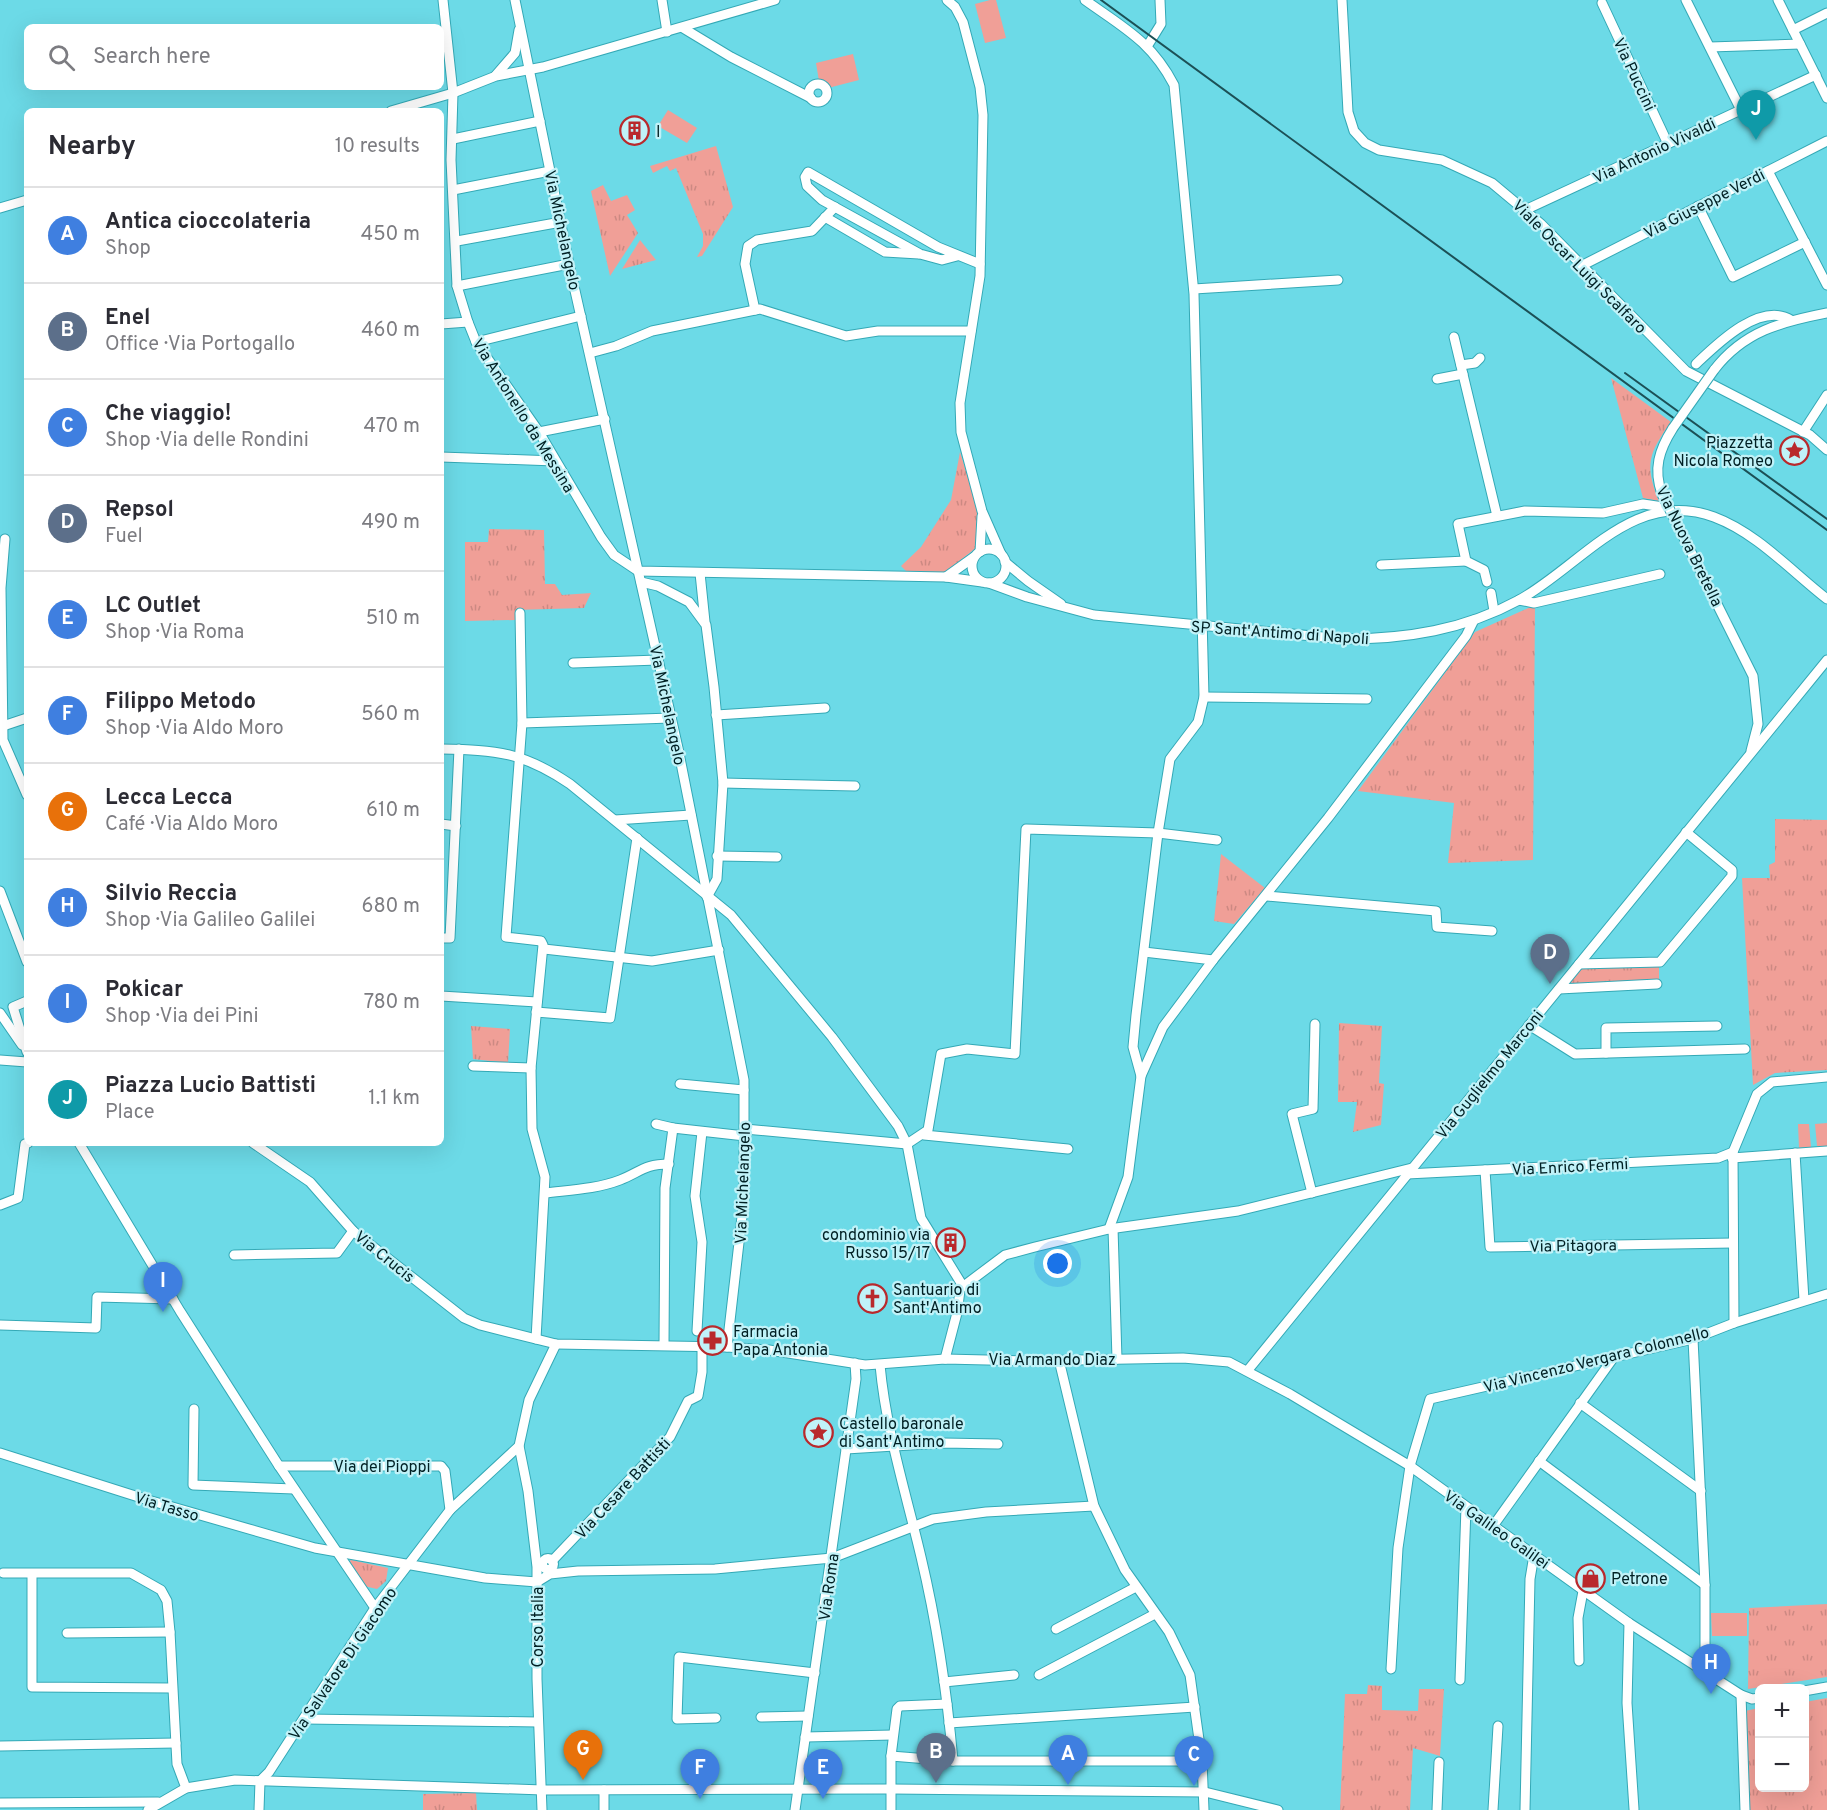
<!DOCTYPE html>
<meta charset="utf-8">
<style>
:root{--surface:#fff;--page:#f7f7f7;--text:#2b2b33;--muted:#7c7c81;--line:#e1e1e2;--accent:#0b8043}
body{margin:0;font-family:Overpass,sans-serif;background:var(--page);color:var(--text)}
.controls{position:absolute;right:18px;bottom:18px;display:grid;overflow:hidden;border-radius:9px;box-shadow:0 6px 24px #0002}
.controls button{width:54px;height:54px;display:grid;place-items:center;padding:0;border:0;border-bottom:2px solid var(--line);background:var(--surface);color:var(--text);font:30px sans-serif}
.you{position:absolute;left:1058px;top:1264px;width:21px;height:21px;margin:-15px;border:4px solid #fff;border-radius:50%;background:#1a73e8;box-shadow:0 0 0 9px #1a73e833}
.badge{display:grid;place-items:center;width:39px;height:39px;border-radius:50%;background:var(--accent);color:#fff;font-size:20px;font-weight:700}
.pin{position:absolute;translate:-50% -50px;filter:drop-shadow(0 2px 3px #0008)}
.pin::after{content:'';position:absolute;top:32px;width:21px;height:18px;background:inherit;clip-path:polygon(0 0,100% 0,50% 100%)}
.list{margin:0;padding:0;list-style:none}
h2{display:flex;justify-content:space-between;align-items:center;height:78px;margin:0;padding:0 24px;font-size:26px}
h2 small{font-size:20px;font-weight:400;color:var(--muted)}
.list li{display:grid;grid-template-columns:39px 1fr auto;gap:18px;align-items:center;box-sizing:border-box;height:96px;padding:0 24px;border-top:2px solid var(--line)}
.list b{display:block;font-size:22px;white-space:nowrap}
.list p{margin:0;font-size:20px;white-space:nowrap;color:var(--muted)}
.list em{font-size:20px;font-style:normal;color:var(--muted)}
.icon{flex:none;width:33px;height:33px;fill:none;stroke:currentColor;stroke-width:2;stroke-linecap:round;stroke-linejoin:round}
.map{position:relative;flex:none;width:1827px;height:1810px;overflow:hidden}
.search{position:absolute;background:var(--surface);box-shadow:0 6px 24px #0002;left:24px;top:24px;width:420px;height:66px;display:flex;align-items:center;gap:15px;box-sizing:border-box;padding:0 21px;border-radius:9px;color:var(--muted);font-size:22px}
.panel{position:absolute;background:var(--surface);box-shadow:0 6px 24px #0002;left:24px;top:108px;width:420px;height:1038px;border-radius:9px}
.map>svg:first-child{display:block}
.grass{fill:url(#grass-tufts)}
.pitch{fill:#f09f97}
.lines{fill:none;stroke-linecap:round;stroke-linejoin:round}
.minor-casing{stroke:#34a9b6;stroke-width:11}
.minor{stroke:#fff;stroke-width:9}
.rail{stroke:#1c5056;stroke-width:2}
.minor-bridge-casing{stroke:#34a9b6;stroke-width:11;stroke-linecap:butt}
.minor-bridge{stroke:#fff;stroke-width:9}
.labels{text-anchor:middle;stroke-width:4.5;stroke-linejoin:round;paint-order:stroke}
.street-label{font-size:16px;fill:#002024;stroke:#c0f2f8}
.poi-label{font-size:16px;fill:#002024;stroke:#c0f2f8;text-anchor:start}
</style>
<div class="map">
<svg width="1827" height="1810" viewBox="0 0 1827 1810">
<defs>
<pattern id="grass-tufts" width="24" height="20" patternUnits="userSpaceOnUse" patternTransform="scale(1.5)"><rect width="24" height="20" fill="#f09f97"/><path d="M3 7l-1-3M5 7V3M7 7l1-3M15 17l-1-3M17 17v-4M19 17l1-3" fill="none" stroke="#cc8982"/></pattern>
</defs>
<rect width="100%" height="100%" fill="#6cdae7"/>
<g class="grass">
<path d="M716 146 733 207 702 256 697 257 703 246V234L676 168 670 171 667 166 653 173 650 166Z"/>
<path d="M603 185 611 201 627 195 635 210 627 215 638 233 610 276 591 191Z"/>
<path d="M640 240 656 260 622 269Z"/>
<path d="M1611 378 1671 422C1649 453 1644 464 1659 501L1643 498Z"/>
<path d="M960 452 978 510 977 547 945 573 907 572 901 566 921 547 951 500Z"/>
<path d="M489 529 544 530 545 584H555L562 595 591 593 584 608 516 610 515 620 465 621V542H488Z"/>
<path d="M1535 605 1533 860 1448 863 1454 803 1358 791 1475 632Z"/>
<path d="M1775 819 1827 820V1070L1775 1073 1753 1085 1742 878H1770L1769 865 1775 862Z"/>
<path d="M1221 854 1265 888 1234 924 1214 921Z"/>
<path d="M1659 964V982L1564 986 1582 966Z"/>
<path d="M1339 1023 1382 1026 1379 1083 1384 1084 1381 1125 1353 1132 1357 1102H1338Z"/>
<path d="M471 1026 510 1029 508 1063 473 1059Z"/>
<path d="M351 1560 388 1568 386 1581 377 1589 364 1586 348 1563Z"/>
<path d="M1827 1604V1677L1748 1689 1749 1608Z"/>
<path d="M1368 1685 1382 1686V1710L1418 1711 1419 1689H1444L1440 1756 1413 1748 1410 1810H1340L1345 1694H1367Z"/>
<path d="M1827 1698V1810H1750L1745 1711 1759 1708 1760 1788H1804L1805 1702Z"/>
<path d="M476 1793 477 1810H423V1794Z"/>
</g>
<g class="pitch">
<path d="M990 0H996L1006 38 985 43 975 4Z"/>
<path d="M853 54 859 80 828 88 819 81 816 63Z"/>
<path d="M668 110 697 128 687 143 658 126Z"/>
<path d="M1827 1123V1146H1817L1815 1124Z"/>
<path d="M1798 1124H1809L1811 1147 1799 1148Z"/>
<path d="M1711 1613H1747V1636H1712Z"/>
</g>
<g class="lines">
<defs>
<g id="minor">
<path d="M443 0 453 93 451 160 457 286 468 322 476 342 539 432 601 537 614 555 638 571 946 577 982 582"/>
<path d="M515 0 569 264 678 748 744 1080V1199L727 1347"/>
<path d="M662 0 667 32"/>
<path d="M947 0 955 7 963 22 980 87 983 115 980 276 960 403 961 432 982 511 1001 554"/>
<path d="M1085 0C1124 28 1151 41 1174 85L1194 294 1204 697 1198 722 1170 759 1158 833 1136 1015 1133 1047 1141 1076"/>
<path d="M1342 0 1348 112 1354 131 1365 143 1379 150 1442 160 1492 183 1541 224 1686 371 1810 435 1827 450"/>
<path d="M1686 0 1741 110"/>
<path d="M1778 0 1827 98"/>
<path d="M1602 3 1668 144"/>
<path d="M683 28 731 57 811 98"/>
<path d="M1793 30 1827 13"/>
<path d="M1148 45 1161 24 1160 0"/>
<path d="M1710 47 1800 44"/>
<path d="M496 75 515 53 519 30"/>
<circle cx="818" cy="93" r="9"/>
<path d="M391 111 453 93 496 76 543 67 775 0"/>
<path d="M453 139 540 121"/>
<path d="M1768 171 1827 285"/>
<path d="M453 190 550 171"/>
<path d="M1698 206 1733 277 1805 242"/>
<path d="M0 208 27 200"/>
<path d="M1525 210 1816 75"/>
<path d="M825 217 885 252 919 254"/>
<path d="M457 241 561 222"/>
<path d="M957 256 942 260 920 254 822 200 807 186 805 177 808 172 938 247 980 264"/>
<path d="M1581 266 1827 141"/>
<path d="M457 286 569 264"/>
<path d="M1194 289 1338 280"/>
<path d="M755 310 745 264 748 246 757 240 812 231 835 207"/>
<path d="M441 324 468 322"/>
<path d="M1454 337 1497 516"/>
<path d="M476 342 581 316"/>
<path d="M590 353 616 346 652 331 760 309 846 336 878 331H971"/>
<path d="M1696 364C1716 345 1760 301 1791 320"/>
<path d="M1461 365 1475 363 1480 358"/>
<path d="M1714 370C1744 331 1781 322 1827 313"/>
<path d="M1437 379 1463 374"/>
<path d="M539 432 605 419"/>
<path d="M1803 432 1827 395"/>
<path d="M441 457 555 461"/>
<path d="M1662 494C1653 469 1659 450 1673 428"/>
<path d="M1675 520 1753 676 1758 724 1751 751"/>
<path d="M5 539 1 588 3 740 27 795"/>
<circle cx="989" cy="566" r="17"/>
<path d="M980 552 982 516"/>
<path d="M1005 562 1028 581 1061 604"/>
<path d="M1381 565 1466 561"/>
<path d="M700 573 705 622"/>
<path d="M946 577 974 557"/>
<path d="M641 582 658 586 689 602 706 625 714 687 723 783 717 879 707 897"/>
<path d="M1487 582 1484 570 1466 561 1458 524 1525 511 1603 513 1643 504 1670 508"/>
<path d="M989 583 1027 597 1094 615 1344 639C1406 639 1464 630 1519 600 1581 566 1634 487 1714 517 1757 533 1791 571 1827 599"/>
<path d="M1491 593 1494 611"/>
<path d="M1519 600 1534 603 1660 574"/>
<path d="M573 663 658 660"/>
<path d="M1204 697 1367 699"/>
<path d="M716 715 825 708"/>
<path d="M522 723 671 718"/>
<path d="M0 727 27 718"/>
<path d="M441 749C497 750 523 752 570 784L731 915 832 1037 898 1126 907 1144 921 1218 961 1283 957 1313 945 1359"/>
<path d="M723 783 855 786"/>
<path d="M615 820 691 815"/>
<path d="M441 824 456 826"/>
<path d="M717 856 777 857"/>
<path d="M0 891 27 962"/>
<path d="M1267 896 1436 911 1437 927 1492 931"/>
<path d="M441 938H450L459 749"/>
<path d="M544 949 652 961 719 950"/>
<path d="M1144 952 1213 960"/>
<path d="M1579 964 1660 962 1732 876V870L1686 832"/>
<path d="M1559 989 1657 984"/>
<path d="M441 996 537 1002"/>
<path d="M27 1001 13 1007 27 1052"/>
<path d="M536 1012 610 1018 637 838"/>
<path d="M0 1013 22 1045"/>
<path d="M1529 1025 1575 1054 1745 1049"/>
<path d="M1606 1053V1028L1717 1026"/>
<path d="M0 1060 27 1062"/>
<path d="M473 1066 531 1068 543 945 541 941 506 937 522 723 520 613"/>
<path d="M531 1068 532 1129 545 1177 536 1339"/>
<path d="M680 1084 744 1090"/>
<path d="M656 1124 673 1128"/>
<path d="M745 1129 907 1144 928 1130 941 1054 967 1049 1015 1054 1026 829 1158 833 1217 840"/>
<path d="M924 1135 1068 1149"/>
<path d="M79 1143 180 1311 279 1466 375 1608"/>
<path d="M253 1143 310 1182 353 1231 464 1318 480 1325 556 1344 727 1347 769 1350 865 1365 945 1359 1024 1361 1183 1358 1229 1362 1290 1394 1410 1466 1629 1623 1741 1695 1752 1699 1760 1698"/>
<path d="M1795 1153 1804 1300"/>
<path d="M1732 1158 1827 1151"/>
<path d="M1485 1170 1490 1247 1733 1243"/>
<path d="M1407 1174 1718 1158 1733 1152"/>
<path d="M545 1193C569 1190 597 1189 620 1180 640 1172 645 1164 669 1164"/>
<path d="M1312 1193 1292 1114 1313 1109 1315 1024"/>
<path d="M0 1205 18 1198 25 1144 28 1143"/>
<path d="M1113 1228 1117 1359"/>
<path d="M1109 1229 1128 1177 1141 1076 1163 1027 1213 960 1328 818 1466 636 1474 620"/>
<path d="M234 1255 337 1253 353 1231"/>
<path d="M961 1288 1005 1255 1035 1247 1109 1229 1238 1211 1412 1168"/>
<path d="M1734 1323 1733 1152 1757 1094 1772 1082 1827 1077"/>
<path d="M0 1325 96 1328 97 1297 173 1299"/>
<path d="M697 1331 702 1242 695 1196 702 1132"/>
<path d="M1693 1339 1705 1585V1673"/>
<path d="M664 1345 665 1188 673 1128 745 1136"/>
<path d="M1059 1360 1094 1506 1125 1570 1169 1632 1190 1675 1202 1761 1204 1810"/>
<path d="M880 1365C886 1431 906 1493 921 1557 937 1624 947 1693 953 1761"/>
<path d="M1248 1370 1827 660"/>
<path d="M1580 1403 1701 1491"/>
<path d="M194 1409 193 1485 294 1489"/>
<path d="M846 1449 943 1443 998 1444"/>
<path d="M0 1453 148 1500 315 1548 485 1578 537 1582 550 1574 578 1571 715 1569 832 1558 933 1519 986 1512 1094 1506"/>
<path d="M1539 1461 1705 1585"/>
<path d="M279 1466H441L445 1471 450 1510"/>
<path d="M1493 1526 1614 1357"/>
<circle cx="548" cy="1564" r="5.5"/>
<path d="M552 1561 670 1437 688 1401 698 1396 702 1372V1346"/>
<path d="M3 1573H131L161 1590 167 1601 170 1632 177 1764 186 1788"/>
<path d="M32 1574V1687L171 1688"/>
<path d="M1629 1623 1627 1703 1634 1809"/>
<path d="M1056 1629 1136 1587"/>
<path d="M67 1633 170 1632"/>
<path d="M1579 1661 1578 1618 1583 1591"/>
<path d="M1391 1669 1398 1548 1410 1466 1430 1399 1693 1339 1734 1323 1827 1294"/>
<path d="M1039 1675 1155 1614"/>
<path d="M1460 1680 1466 1507"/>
<path d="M944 1682 1014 1675"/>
<path d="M1804 1691 1827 1687"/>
<path d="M1741 1695 1745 1810"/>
<path d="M761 1717 808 1716"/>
<path d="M716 1718 677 1719 679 1657 815 1673"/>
<path d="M304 1719 538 1722"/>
<path d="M949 1723 1195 1707"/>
<path d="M805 1737 893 1735"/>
<path d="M0 1746 176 1743"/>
<path d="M891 1756 953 1761H1202"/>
<path d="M604 1790V1810"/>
<path d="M0 1803 158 1802"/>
<path d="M148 1810 186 1788 235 1780 543 1790 891 1789 1205 1792 1278 1810"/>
<path d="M259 1810 260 1781 269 1772 375 1608 450 1510 519 1446"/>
<path d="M542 1810 537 1679V1567L528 1491 519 1446 529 1400 556 1344"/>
<path d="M795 1810 856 1379 855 1363"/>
<path d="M891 1810V1756L897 1709 900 1706 947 1704"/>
<path d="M1437 1810 1439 1762"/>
<path d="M1493 1810 1498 1726"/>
<path d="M1525 1810 1530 1579 1534 1555"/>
</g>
</defs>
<use href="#minor" class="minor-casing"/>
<use href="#minor" class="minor"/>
<g class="rail">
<path d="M1101 0 1827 530"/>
<path d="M1625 373 1827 519"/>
</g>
<defs>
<g id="minor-bridge">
<path d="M1673 428 1714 370"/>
<path d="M1662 494 1675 520"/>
</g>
</defs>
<use href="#minor-bridge" class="minor-bridge-casing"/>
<use href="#minor-bridge" class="minor-bridge"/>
</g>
<defs>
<symbol id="building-ring" viewBox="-11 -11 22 22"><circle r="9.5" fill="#c0f2f8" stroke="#b9292c" stroke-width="1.5"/><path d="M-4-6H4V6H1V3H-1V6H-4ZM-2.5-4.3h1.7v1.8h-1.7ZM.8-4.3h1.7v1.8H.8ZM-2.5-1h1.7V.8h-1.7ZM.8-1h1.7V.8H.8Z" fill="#b9292c"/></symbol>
<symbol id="sight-ring" viewBox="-11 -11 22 22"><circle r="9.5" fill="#c0f2f8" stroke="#b9292c" stroke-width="1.5"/><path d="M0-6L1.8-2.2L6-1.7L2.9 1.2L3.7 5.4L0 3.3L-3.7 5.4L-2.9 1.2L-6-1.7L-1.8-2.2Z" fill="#b9292c"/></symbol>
<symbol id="church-ring" viewBox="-11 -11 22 22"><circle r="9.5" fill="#c0f2f8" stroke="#b9292c" stroke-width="1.5"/><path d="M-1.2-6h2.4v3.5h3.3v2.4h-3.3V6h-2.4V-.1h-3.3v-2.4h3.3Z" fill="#b9292c"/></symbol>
<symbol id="pharmacy-ring" viewBox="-11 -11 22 22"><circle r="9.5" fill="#c0f2f8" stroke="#b9292c" stroke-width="1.5"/><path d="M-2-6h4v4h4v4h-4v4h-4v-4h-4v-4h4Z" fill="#b9292c"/></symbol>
<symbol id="shop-ring" viewBox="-11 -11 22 22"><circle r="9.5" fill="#c0f2f8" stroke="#b9292c" stroke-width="1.5"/><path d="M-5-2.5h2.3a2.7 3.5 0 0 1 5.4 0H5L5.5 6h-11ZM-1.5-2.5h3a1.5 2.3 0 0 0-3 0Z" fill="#b9292c"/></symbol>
</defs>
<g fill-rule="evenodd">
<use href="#building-ring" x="618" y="114" width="33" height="33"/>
<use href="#sight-ring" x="1778" y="434" width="33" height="33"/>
<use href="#building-ring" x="934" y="1226" width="33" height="33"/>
<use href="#church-ring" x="856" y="1282" width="33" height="33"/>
<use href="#pharmacy-ring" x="696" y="1324" width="33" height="33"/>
<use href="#sight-ring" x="802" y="1416" width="33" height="33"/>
<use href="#shop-ring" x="1574" y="1562" width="33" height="33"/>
</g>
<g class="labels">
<g class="street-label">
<text transform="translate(1635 74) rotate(65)" y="6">Via Puccini</text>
<text transform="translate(1654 150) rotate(-25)" y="6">Via Antonio Vivaldi</text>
<text transform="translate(1704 203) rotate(-27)" y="6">Via Giuseppe Verdi</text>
<text transform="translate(563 230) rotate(78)" y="6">Via Michelangelo</text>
<text transform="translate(1580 266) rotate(45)" y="6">Viale Oscar Luigi Scalfaro</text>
<text transform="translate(524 415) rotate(58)" y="6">Via Antonello da Messina</text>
<text transform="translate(1690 546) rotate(64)" y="6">Via Nuova Bretella</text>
<text transform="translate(1280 632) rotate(4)" y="6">SP Sant'Antimo di Napoli</text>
<text transform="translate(668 705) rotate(78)" y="6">Via Michelangelo</text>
<text transform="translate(1489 1074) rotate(-51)" y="6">Via Guglielmo Marconi</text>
<text transform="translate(1570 1166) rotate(-3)" y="6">Via Enrico Fermi</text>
<text transform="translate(742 1183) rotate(-88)" y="6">Via Michelangelo</text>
<text transform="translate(1573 1245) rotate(-1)" y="6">Via Pitagora</text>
<text transform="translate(385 1256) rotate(39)" y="6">Via Crucis</text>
<text x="1052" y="1365">Via Armando Diaz</text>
<text transform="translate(1596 1359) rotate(-14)" y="6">Via Vincenzo Vergara Colonnello</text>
<text x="382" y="1472">Via dei Pioppi</text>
<text transform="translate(622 1488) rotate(-47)" y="6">Via Cesare Battisti</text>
<text transform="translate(167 1506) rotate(17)" y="6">Via Tasso</text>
<text transform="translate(1497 1529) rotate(35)" y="6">Via Galileo Galilei</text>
<text transform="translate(828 1587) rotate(-82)" y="6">Via Roma</text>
<text transform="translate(537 1627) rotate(-90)" y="6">Corso Italia</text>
<text transform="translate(342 1663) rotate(-56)" y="6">Via Salvatore Di Giacomo</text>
</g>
<g class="poi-label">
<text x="656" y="137">I</text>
<text x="1773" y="448" text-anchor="end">Piazzetta<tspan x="1773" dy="18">Nicola Romeo</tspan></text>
<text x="930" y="1240" text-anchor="end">condominio via<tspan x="930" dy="18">Russo 15/17</tspan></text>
<text x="893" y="1295">Santuario di<tspan x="893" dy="18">Sant'Antimo</tspan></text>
<text x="733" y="1337">Farmacia<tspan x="733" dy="18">Papa Antonia</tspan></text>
<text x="839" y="1429">Castello baronale<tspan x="839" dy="18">di Sant'Antimo</tspan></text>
<text x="1611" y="1584">Petrone</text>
</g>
</g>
</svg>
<div class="controls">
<button>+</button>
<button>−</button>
</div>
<div class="you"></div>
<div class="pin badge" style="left:1068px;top:1785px;background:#3f7fe0">A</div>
<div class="pin badge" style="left:936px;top:1783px;background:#5c6f8a">B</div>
<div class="pin badge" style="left:1194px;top:1786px;background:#3f7fe0">C</div>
<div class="pin badge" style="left:1550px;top:984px;background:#5c6f8a">D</div>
<div class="pin badge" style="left:823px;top:1799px;background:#3f7fe0">E</div>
<div class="pin badge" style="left:700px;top:1799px;background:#3f7fe0">F</div>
<div class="pin badge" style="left:583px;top:1780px;background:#e8710a">G</div>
<div class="pin badge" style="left:1711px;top:1694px;background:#3f7fe0">H</div>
<div class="pin badge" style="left:163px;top:1312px;background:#3f7fe0">I</div>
<div class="pin badge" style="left:1756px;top:140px;background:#0f9aa8">J</div>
<div class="search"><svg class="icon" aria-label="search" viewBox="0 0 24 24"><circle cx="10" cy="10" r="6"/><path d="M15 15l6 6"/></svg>Search here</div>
<section class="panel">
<h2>Nearby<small>10 results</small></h2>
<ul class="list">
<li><span class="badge" style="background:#3f7fe0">A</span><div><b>Antica cioccolateria</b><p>Shop</p></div><em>450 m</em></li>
<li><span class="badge" style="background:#5c6f8a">B</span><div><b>Enel</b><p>Office · Via Portogallo</p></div><em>460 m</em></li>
<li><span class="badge" style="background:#3f7fe0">C</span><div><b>Che viaggio!</b><p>Shop · Via delle Rondini</p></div><em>470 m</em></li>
<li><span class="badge" style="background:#5c6f8a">D</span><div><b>Repsol</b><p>Fuel</p></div><em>490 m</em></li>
<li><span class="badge" style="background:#3f7fe0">E</span><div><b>LC Outlet</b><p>Shop · Via Roma</p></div><em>510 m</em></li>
<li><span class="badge" style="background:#3f7fe0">F</span><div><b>Filippo Metodo</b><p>Shop · Via Aldo Moro</p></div><em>560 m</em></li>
<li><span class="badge" style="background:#e8710a">G</span><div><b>Lecca Lecca</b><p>Café · Via Aldo Moro</p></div><em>610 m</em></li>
<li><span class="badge" style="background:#3f7fe0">H</span><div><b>Silvio Reccia</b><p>Shop · Via Galileo Galilei</p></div><em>680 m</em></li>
<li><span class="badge" style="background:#3f7fe0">I</span><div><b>Pokicar</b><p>Shop · Via dei Pini</p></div><em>780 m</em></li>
<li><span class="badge" style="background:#0f9aa8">J</span><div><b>Piazza Lucio Battisti</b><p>Place</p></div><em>1.1 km</em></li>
</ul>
</section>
</div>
